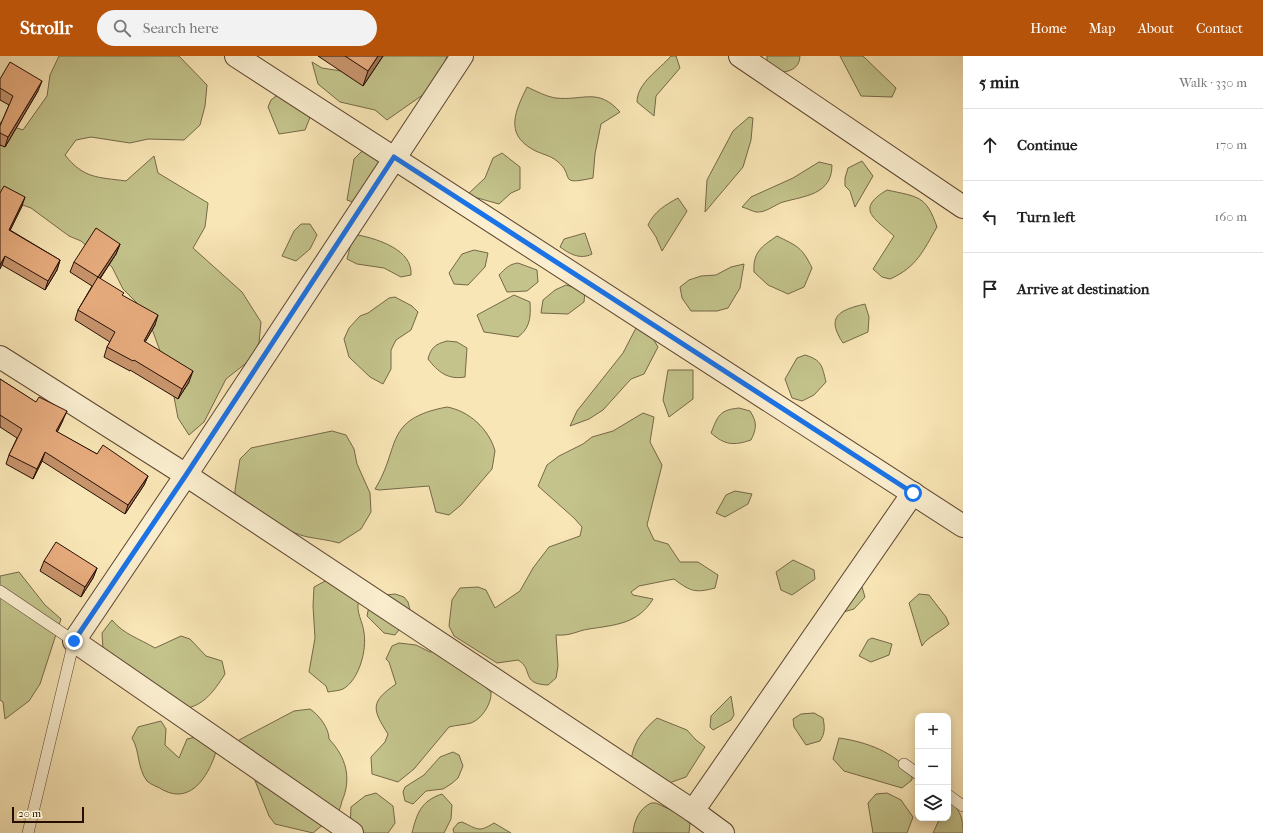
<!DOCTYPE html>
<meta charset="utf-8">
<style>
:root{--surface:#fff;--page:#f2f2f2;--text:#222;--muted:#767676;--line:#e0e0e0;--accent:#b45309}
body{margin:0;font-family:"IM FELL French Canon",serif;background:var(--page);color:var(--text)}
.controls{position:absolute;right:12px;bottom:12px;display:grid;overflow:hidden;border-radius:8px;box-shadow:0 2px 10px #0003}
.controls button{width:36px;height:36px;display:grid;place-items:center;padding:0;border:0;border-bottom:1px solid var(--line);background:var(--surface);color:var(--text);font:20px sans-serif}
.scale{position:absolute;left:12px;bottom:10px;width:72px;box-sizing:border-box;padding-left:4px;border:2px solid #270e04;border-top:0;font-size:11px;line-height:14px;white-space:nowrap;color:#270e04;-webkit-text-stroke:3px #fbefd0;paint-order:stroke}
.stop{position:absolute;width:12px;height:12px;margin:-9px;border:3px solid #1a73e8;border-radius:50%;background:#fff}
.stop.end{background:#1a73e8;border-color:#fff;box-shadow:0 1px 4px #0008}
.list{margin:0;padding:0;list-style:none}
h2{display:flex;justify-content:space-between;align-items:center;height:52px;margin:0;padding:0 16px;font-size:17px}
h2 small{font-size:13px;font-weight:400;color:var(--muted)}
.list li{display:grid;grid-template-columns:26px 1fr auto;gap:12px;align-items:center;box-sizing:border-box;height:72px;padding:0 16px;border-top:1px solid var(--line)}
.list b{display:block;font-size:15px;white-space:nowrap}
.list em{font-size:13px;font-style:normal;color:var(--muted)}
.icon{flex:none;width:22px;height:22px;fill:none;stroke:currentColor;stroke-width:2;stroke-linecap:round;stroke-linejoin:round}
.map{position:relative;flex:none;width:963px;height:777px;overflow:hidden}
header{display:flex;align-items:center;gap:24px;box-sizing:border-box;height:56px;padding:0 20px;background:var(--accent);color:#fff}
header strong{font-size:19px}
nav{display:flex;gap:22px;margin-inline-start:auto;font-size:14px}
.search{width:280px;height:36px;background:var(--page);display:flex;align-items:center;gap:10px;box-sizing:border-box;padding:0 14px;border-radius:22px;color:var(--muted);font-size:15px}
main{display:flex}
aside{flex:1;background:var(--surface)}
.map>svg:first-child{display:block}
.green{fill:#c3c38b;stroke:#756848}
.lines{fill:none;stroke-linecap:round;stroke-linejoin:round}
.lane-casing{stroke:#5c4430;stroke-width:12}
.street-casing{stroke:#5c4430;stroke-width:24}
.lane{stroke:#fbefd0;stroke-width:11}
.street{stroke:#fbefd0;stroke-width:22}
.wall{fill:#c7946c;stroke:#270e04}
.shaded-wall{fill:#a27858;stroke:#270e04}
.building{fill:#e7ac7e;stroke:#270e04}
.route{stroke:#1a73e8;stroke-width:5}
</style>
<header>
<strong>Strollr</strong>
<div class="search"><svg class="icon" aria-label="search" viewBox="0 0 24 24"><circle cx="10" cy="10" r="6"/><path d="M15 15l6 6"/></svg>Search here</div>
<nav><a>Home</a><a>Map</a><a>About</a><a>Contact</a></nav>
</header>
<main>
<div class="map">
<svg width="963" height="777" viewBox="0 0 963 777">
<rect width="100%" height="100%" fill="#f9e6b6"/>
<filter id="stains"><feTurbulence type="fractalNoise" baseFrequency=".005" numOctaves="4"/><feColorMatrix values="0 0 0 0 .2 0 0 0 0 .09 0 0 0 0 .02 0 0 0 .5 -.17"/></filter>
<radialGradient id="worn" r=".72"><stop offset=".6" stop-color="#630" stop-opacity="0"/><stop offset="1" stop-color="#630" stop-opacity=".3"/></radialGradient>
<g class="green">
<path d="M59 0H179L207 29 205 50 200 69 184 84 148 83 130 87 91 81 76 84 65 99C84 123 98 121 126 125L154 100 158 117 208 147 205 171 193 192 242 236 261 266 259 287 250 304 226 323 204 366 189 379 178 362 171 325 148 262 138 248 123 233 112 211 81 185 69 180 31 152 0 141V66L23 74 47 40 50 19Z"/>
<path d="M374 0H447L440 19 424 38 387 64 375 54 340 46 318 28 312 6 322 12 361 18Z"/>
<path d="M671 0H676L680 12 656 40 654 60 637 46C637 27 659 14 671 0Z"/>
<path d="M767 0H800C799 18 780 17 767 15Z"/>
<path d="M840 0H863L896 32 892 41 861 40Z"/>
<path d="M527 31C536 35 547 41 556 42 583 45 598 31 620 56L601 68 595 98 593 122C556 130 576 120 557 105 550 99 540 98 532 93 504 77 516 54 527 31Z"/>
<path d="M280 37 311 59 305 74 279 78 268 51 271 44Z"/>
<path d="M749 61 753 62 751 84 743 111 705 156 707 124 733 75Z"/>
<path d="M370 91 390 94 365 150 347 144 354 103 361 96Z"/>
<path d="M502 97 520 111V133L511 137 499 148 467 139 485 122 493 102Z"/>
<path d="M862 105 873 120 855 151 850 135 845 130V122L848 112Z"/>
<path d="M819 106 832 109C832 139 804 140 783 146 774 149 766 157 756 156 752 155 746 152 742 151L751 141 793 122Z"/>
<path d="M887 134C918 141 926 139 937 171 923 195 917 211 890 223L882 221 873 213 894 180C874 162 855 153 887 134Z"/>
<path d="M678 142 687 155 662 195 656 181 648 169C654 156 665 149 678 142Z"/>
<path d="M301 168H310L317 179 310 193 296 205 282 200 294 175Z"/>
<path d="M585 177 592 198C580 204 570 198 560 191L564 183Z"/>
<path d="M358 179C378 183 413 194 411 219L401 221 384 212 357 208 347 203 352 183Z"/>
<path d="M777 180C797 190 802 191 812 212L804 231 788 238 768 229 754 216C753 196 761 191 777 180Z"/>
<path d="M474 194 488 197 485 211 468 229 454 228 449 217 462 198Z"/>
<path d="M518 207 537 214 538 226 527 235 507 236 499 219C505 213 509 208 518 207Z"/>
<path d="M744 208 740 232 728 252 717 255H691L682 242 680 231 689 224 701 220 716 219 731 211Z"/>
<path d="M566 229 585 235 584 246 568 258 541 257 543 244 555 234Z"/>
<path d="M514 239 530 246C531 261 530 272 518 281L484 276 477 259Z"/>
<path d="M395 241 412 250 418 256 411 274 396 284 391 294V313L383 328 370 321 349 301 344 283 349 272 360 260 368 257 389 242Z"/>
<path d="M865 248 869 261 868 276 843 287C825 260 840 254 865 248Z"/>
<path d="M645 269 658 291 644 318 631 323 603 354 589 363 570 370 577 355 623 297 637 270Z"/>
<path d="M447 285 457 286 467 292 465 321C448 324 438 316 428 303 431 291 436 288 447 285Z"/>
<path d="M805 299C822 304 822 310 826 326L814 339 802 345 792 342 785 323 797 302Z"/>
<path d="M668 314H693V343L669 361 663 344Z"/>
<path d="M447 351C469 355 489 373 495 395L492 413 461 449 449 459 436 456 429 430 379 434 375 433C401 391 383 363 447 351Z"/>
<path d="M739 352 750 355C757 366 757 372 751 384 733 390 725 389 711 377 718 360 719 354 739 352Z"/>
<path d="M643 357 654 361 650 386 662 409 647 469 654 484 668 488 680 506H698L718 519 715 532C696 537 691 536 674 523L639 530 631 536 633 539 653 543C638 568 615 569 589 573 576 575 572 580 556 579L558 610 556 622 548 629C520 628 534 613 518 604L497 607 454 580 449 570 452 544 460 532 478 531 486 534 495 552 520 535 533 512 549 491 580 480 582 471 574 462 538 430 547 409 559 400 583 388 592 381 613 375Z"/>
<path d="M332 375 346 379 354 393 357 408 370 437 371 456 361 473 339 487C329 484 318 483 308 481 287 477 255 455 235 444V434L240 403 251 392Z"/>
<path d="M735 435 752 438 748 448 725 461 716 457 726 439Z"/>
<path d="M793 504 814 514 815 523 792 539 781 534 776 516Z"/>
<path d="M19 516 45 549 61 563 40 628 29 645 5 663 3 646 0 644V520Z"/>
<path d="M329 523 359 544C355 556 363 565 364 577 367 594 359 624 343 633 339 635 332 635 328 636L326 630 309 616 315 582 313 550 314 531Z"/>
<path d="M853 531H862L865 541 854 553 840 557Z"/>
<path d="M395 538 404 541 408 546 411 558 395 579 384 577 367 560 369 550 377 540Z"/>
<path d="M919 538 929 539 946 561 949 568C941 576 927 581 922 590L909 547Z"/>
<path d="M112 564C123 578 140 583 155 592L181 580 190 583 206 600 222 605 225 618C214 635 204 650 183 653L103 594 102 577Z"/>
<path d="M872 582 892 588 889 599 871 606 859 600 868 584Z"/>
<path d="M399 587 416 589 430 596 442 594 491 636C492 647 482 663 471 667 464 669 456 669 449 671L414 713 398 726 372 718 371 701 385 686 388 678C372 653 370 646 396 628L389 606 386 603 392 590Z"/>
<path d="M731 640 734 659 731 664 713 674 710 671 711 660Z"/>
<path d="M310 653C319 659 329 672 329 683 346 701 352 722 342 745 341 749 340 754 337 757 330 764 321 770 313 777L275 768 269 760 254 722 232 691 239 684 294 655Z"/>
<path d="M814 657 823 662C825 672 825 677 820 685L806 689 794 671 793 663 801 658Z"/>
<path d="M657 662 687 674 696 684 705 691 686 721 669 727 631 704C634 685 643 674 657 662Z"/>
<path d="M161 665 166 673 165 689 179 702 187 683 209 678 217 692C211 715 193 750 163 734 159 731 151 729 147 725 137 712 140 695 132 682L138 671Z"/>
<path d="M839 682C867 686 894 696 912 718V724L902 732 844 715 833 703Z"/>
<path d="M453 696 459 699 463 710 458 722 451 728 443 733 426 735 413 748 405 745 403 736 405 731 424 719 440 701Z"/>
<path d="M376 737 393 750 395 767 388 777H354L350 772 351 751 365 740Z"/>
<path d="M887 737 901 744 913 761 907 777H873L868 747 876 738Z"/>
<path d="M442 738 452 749 451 763 444 777H412C417 757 421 745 442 738Z"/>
<path d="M948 746C961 752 963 764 963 777H933L940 762H948Z"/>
<path d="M651 747H656L688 762 690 767 689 777H633C634 765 639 753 651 747Z"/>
<path d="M462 766C478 773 478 777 494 767L511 777H454L453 773 458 767Z"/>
</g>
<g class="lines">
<defs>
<g id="lane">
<path d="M0 535 74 585 28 777"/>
<path d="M904 708 918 718"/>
<path d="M948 739 963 750"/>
</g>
<g id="street">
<path d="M236 0 963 470"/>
<path d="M740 0 963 151"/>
<path d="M0 301 186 419 693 755 723 777"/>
<path d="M693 755 913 437"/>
<path d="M352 777 74 585 186 419 462 0"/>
</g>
</defs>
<use href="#lane" class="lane-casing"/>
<use href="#street" class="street-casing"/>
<use href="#lane" class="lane"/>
<use href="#street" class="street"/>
</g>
<g class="wall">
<path d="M318 0H383L363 30Z"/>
<path d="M0 23 38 35 5 91 0 89V70L9 49 0 44Z"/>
<path d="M0 137 22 150 10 174 60 204 57 214 45 234 2 209Z"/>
<path d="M120 188 116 198 100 223 123 240 155 269 145 286 189 326 178 343 130 314V315L104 301 107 291 110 286 75 264 78 254 92 230 70 216 74 206Z"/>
<path d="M0 323 63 364 57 376 97 398 148 420 144 429 125 458 42 405 33 423 6 408 9 399 17 382 0 371Z"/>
<path d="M44 505 97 512 93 522 81 541 40 515Z"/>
</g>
<g class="shaded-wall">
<path d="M378 0H383L363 30 368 15Z"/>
<path d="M42 25 38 35 5 91 8 81Z"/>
<path d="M25 141 22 150 6 183 9 174Z"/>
<path d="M120 188 116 198 94 231 98 221Z"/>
<path d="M5 200 2 209 0 213V209Z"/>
<path d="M60 204 57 214 45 234 48 225Z"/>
<path d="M158 259 155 269 140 295 144 285Z"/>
<path d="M193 315 189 326 178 343 182 333Z"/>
<path d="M67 355 63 364 53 385 56 375Z"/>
<path d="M45 396 42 405 33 423 37 413Z"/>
<path d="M148 420 144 429 125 458 128 449Z"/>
<path d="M97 512 93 522 81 541 85 531Z"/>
</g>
<g class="building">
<path d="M345 0H378L368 15Z"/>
<path d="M10 6 42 25 8 81 0 77V70L13 40 0 32V23Z"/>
<path d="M4 130 25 141 9 174 60 204 48 225 5 200 0 209V137Z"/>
<path d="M96 172 120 188 98 221 74 206Z"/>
<path d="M98 221 124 237 122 239 158 259 144 285 193 315 182 333 134 304 133 305 107 291 115 276 78 254Z"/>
<path d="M0 323 36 346 39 341 67 355 56 375 97 398 103 389 148 420 128 449 45 396 37 413 9 399 22 373 0 359Z"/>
<path d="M56 486 97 512 85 531 44 505Z"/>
</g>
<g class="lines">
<path class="route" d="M74 585 186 419 394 101 913 437"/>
</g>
<rect width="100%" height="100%" filter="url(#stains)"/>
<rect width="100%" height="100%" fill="url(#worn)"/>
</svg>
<div class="controls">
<button>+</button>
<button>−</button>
<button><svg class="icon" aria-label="layers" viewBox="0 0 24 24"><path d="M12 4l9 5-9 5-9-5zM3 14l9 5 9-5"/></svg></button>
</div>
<div class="scale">20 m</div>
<div class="stop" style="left:913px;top:437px"></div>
<div class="stop end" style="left:74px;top:585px"></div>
</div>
<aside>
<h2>5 min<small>Walk · 330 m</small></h2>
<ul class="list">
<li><svg class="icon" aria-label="ahead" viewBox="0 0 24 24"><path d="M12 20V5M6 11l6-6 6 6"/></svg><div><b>Continue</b></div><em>170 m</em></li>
<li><svg class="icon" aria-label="left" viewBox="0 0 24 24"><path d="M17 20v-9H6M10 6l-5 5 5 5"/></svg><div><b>Turn left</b></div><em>160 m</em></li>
<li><svg class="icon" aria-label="arrive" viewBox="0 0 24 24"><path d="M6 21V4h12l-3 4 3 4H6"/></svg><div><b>Arrive at destination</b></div></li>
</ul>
</aside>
</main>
